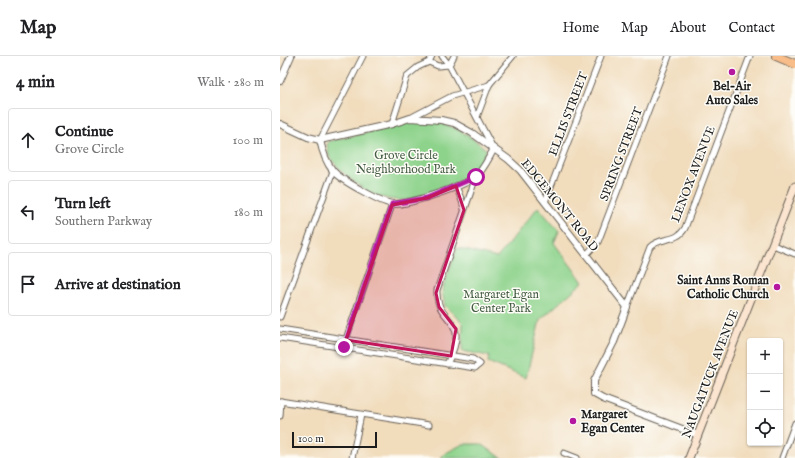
<!DOCTYPE html>
<meta charset="utf-8">
<style>
:root{--surface:#fff;--page:#f6f6f6;--text:#202124;--muted:#757577;--line:#e0e0e0}
body{margin:0;font-family:"IM FELL English",serif;background:var(--page);color:var(--text)}
.controls{position:absolute;right:12px;bottom:12px;display:grid;overflow:hidden;border-radius:4px;box-shadow:0 1px 3px #0004}
.controls button{width:36px;height:36px;display:grid;place-items:center;padding:0;border:0;border-bottom:1px solid var(--line);background:var(--surface);color:var(--text);font:20px sans-serif}
.scale{position:absolute;left:12px;bottom:10px;width:85px;box-sizing:border-box;padding-left:4px;border:2px solid #1c1c1c;border-top:0;font-size:11px;line-height:14px;white-space:nowrap;color:#1c1c1c;-webkit-text-stroke:3px #fdfcf7;paint-order:stroke}
.stop{position:absolute;width:12px;height:12px;margin:-9px;border:3px solid #b5179e;border-radius:50%;background:#fff}
.stop.end{background:#b5179e;border-color:#fff;box-shadow:0 1px 4px #0008}
.list{margin:0;padding:0;list-style:none}
h2{display:flex;justify-content:space-between;align-items:center;height:52px;margin:0;padding:0 16px;font-size:17px}
h2 small{font-size:13px;font-weight:400;color:var(--muted)}
.list li{display:grid;grid-template-columns:26px 1fr auto;gap:12px;align-items:center;box-sizing:border-box;height:64px;margin:0 8px 8px;padding:0 8px;border:1px solid var(--line);border-radius:4px}
.list b{display:block;font-size:15px;white-space:nowrap}
.list p{margin:0;font-size:13px;white-space:nowrap;color:var(--muted)}
.list em{font-size:13px;font-style:normal;color:var(--muted)}
.icon{flex:none;width:22px;height:22px;fill:none;stroke:currentColor;stroke-width:2;stroke-linecap:round;stroke-linejoin:round}
.map{position:relative;flex:none;width:515px;height:402px;overflow:hidden}
header{display:flex;align-items:center;gap:24px;box-sizing:border-box;height:56px;padding:0 20px;background:var(--surface);border-bottom:1px solid var(--line)}
header strong{font-size:19px}
nav{display:flex;gap:22px;margin-inline-start:auto;font-size:14px}
main{display:flex}
aside{flex:1;background:var(--surface)}
.map>svg:first-child{display:block}
.green{fill:#8ed38c;stroke:#557854}
.lines{fill:none;stroke-linecap:round;stroke-linejoin:round}
.minor-casing{stroke:#675f54;stroke-width:7}
.tertiary-casing{stroke:#675f54;stroke-width:8}
.secondary-casing{stroke:#675f54;stroke-width:9}
.primary-casing{stroke:#675f54;stroke-width:10}
.minor{stroke:#fff;stroke-width:5}
.tertiary{stroke:#fff;stroke-width:6}
.secondary{stroke:#fce5d0;stroke-width:7}
.primary{stroke:#f8bd89;stroke-width:8}
.route{stroke:#b5179e;stroke-width:5}
.marked{fill:#c2185b;fill-opacity:0.2;stroke:#c2185b;stroke-width:3;stroke-linejoin:round}
.poi-dot{fill:#b5179e;stroke:#fdfcf7;stroke-width:1.5}
.labels{text-anchor:middle;stroke-width:3;stroke-linejoin:round;paint-order:stroke}
.poi-label{font-size:12px;font-weight:bold;fill:#1c1c1c;stroke:#fdfcf7}
.street-label{font-size:12px;fill:#1c1c1c;stroke:#fdfcf7}
.park-label{font-size:12px;fill:#445c43;stroke:#fdfcf7}
</style>
<header>
<strong>Map</strong>
<nav><a>Home</a><a>Map</a><a>About</a><a>Contact</a></nav>
</header>
<main>
<aside>
<h2>4 min<small>Walk · 280 m</small></h2>
<ul class="list">
<li><svg class="icon" aria-label="ahead" viewBox="0 0 24 24"><path d="M12 20V5M6 11l6-6 6 6"/></svg><div><b>Continue</b><p>Grove Circle</p></div><em>100 m</em></li>
<li><svg class="icon" aria-label="left" viewBox="0 0 24 24"><path d="M17 20v-9H6M10 6l-5 5 5 5"/></svg><div><b>Turn left</b><p>Southern Parkway</p></div><em>180 m</em></li>
<li><svg class="icon" aria-label="arrive" viewBox="0 0 24 24"><path d="M6 21V4h12l-3 4 3 4H6"/></svg><div><b>Arrive at destination</b></div></li>
</ul>
</aside>
<div class="map">
<svg width="515" height="402" viewBox="0 0 515 402">
<rect width="100%" height="100%" fill="#fdfcf7"/>
<filter id="ink" filterUnits="userSpaceOnUse"><feTurbulence type="fractalNoise" baseFrequency=".025" numOctaves="2"/><feDisplacementMap in="SourceGraphic" scale="8" xChannelSelector="R" yChannelSelector="G"/><feConvolveMatrix kernelMatrix="1 2 1 2 8 2 1 2 1" color-interpolation-filters="sRGB"/></filter>
<filter id="wash" filterUnits="userSpaceOnUse"><feTurbulence type="fractalNoise" baseFrequency=".012" numOctaves="4" result="noise"/><feDisplacementMap in="SourceGraphic" scale="16" xChannelSelector="R" yChannelSelector="G"/><feGaussianBlur stdDeviation="0.9" result="paint"/><feColorMatrix in="noise" values="0 0 0 0 0 0 0 0 0 0 0 0 0 0 0 0 0 1.4 0 .05"/><feComposite in="paint" operator="in"/></filter>
<g filter="url(#wash)">
<rect width="100%" height="100%" fill="#f1dcbc"/>
<g class="green">
<path d="M146 65C172 67 187 78 207 94 202 101 198 109 193 115 180 129 136 146 117 144 91 143 63 120 49 100L47 88 50 85 132 66Z"/>
<path d="M258 151 279 175 274 187 303 226 260 264 246 322 208 306 209 300 182 295 183 267 165 250 162 235 177 192 217 202Z"/>
<path d="M183 388H201L222 402H161L164 398Z"/>
</g>
</g>
<g filter="url(#ink)">
<g class="lines">
<defs>
<g id="minor">
<path d="M162 0 169 9 174 0"/>
<path d="M149 6 158 10 169 9 213 92"/>
<path d="M197 61 209 29 233 0"/>
<path d="M130 62 172 40 209 29"/>
<path d="M112 68 127 20 138 11 149 6 152 0"/>
<path d="M40 84 83 0"/>
<path d="M176 130 182 145 184 153"/>
<path d="M265 146 321 0"/>
<path d="M493 189 515 198"/>
<path d="M306 199 318 186 389 0"/>
<path d="M347 251 370 191C381 180 397 187 405 172L470 0"/>
<path d="M0 261 53 115"/>
<path d="M0 273 193 303 200 308 195 312 0 282"/>
<path d="M65 286 112 149"/>
<path d="M167 308C193 259 155 269 157 234L196 121"/>
<path d="M0 345 149 369"/>
<path d="M0 360 1 345"/>
<path d="M284 397 297 402"/>
<path d="M72 402 81 359"/>
<path d="M502 402 515 367"/>
</g>
<g id="tertiary">
<path d="M0 25 11 0"/>
<path d="M0 68 28 81 40 84 112 68 130 62 161 64 174 67 192 77 228 103 240 114 347 251 334 286 314 325V338L323 343 418 379"/>
<path d="M40 84C42 94 46 106 53 115 61 124 103 148 114 148 128 149 184 130 195 121 203 115 209 101 214 93"/>
</g>
<path id="secondary" d="M409 402 515 130"/>
<path id="primary" d="M496 0 515 8"/>
</defs>
<use href="#minor" class="minor-casing"/>
<use href="#tertiary" class="tertiary-casing"/>
<use href="#secondary" class="secondary-casing"/>
<use href="#primary" class="primary-casing"/>
<use href="#minor" class="minor"/>
<use href="#tertiary" class="tertiary"/>
<use href="#secondary" class="secondary"/>
<use href="#primary" class="primary"/>
</g>
</g>
<g class="lines" filter="url(#ink)">
<path class="route" d="M64 291 112 148 147 142 196 121"/>
</g>
<path class="marked" d="M176 130 184 154 156 237 159 251 176 273 171 300 66 284 112 149 147 142Z"/>
<g class="poi-dot">
<circle cx="452" cy="16" r="4"/>
<circle cx="497" cy="231" r="4"/>
<circle cx="293" cy="365" r="4"/>
</g>
<g class="labels">
<g class="poi-label">
<text x="452" y="34">Bel-Air<tspan x="452" dy="14">Auto Sales</tspan></text>
<text x="489" y="228" text-anchor="end">Saint Anns Roman<tspan x="489" dy="14">Catholic Church</tspan></text>
<text x="301" y="362" text-anchor="start">Margaret<tspan x="301" dy="14">Egan Center</tspan></text>
</g>
<g class="street-label">
<text transform="translate(288 58) rotate(-69)" y="4">ELLIS STREET</text>
<text transform="translate(341 98) rotate(-69)" y="4">SPRING STREET</text>
<text transform="translate(413 118) rotate(-69)" y="4">LENOX AVENUE</text>
<text transform="translate(280 149) rotate(51)" y="4">EDGEMONT ROAD</text>
<text transform="translate(430 318) rotate(-69)" y="4">NAUGATUCK AVENUE</text>
</g>
<g class="park-label">
<text x="126" y="103">Grove Circle<tspan x="126" dy="14">Neighborhood Park</tspan></text>
<text x="221" y="242">Margaret Egan<tspan x="221" dy="14">Center Park</tspan></text>
</g>
</g>
</svg>
<div class="controls">
<button>+</button>
<button>−</button>
<button><svg class="icon" aria-label="locate" viewBox="0 0 24 24"><circle cx="12" cy="12" r="6"/><path d="M12 2v4M12 18v4M2 12h4M18 12h4"/></svg></button>
</div>
<div class="scale">100 m</div>
<div class="stop" style="left:196px;top:121px"></div>
<div class="stop end" style="left:64px;top:291px"></div>
</div>
</main>
